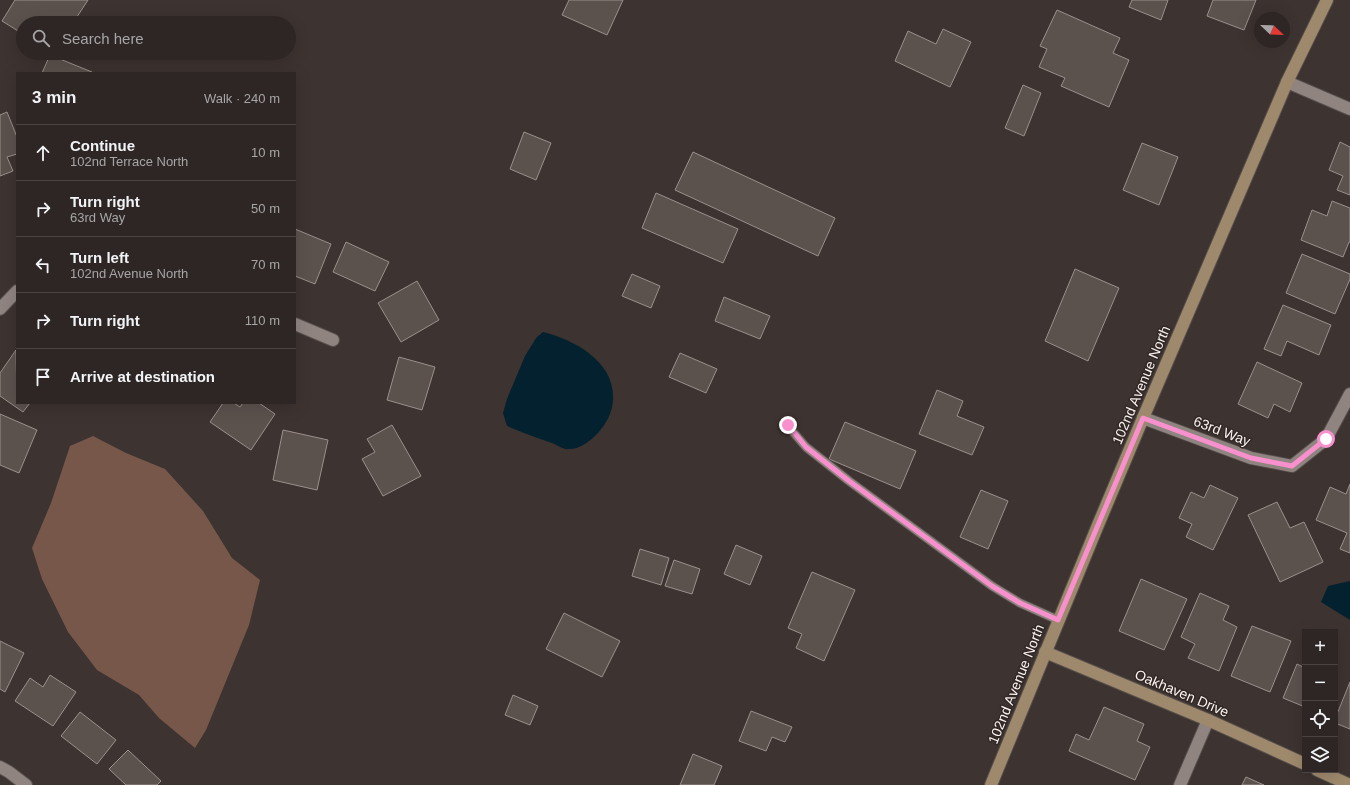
<!DOCTYPE html>
<meta charset="utf-8">
<style>
:root{--surface:#2e2624;--page:#362e2c;--text:#f1f3f6;--muted:#a7a5a6;--line:#494341}
body{margin:0;font-family:Arial,sans-serif;background:var(--page);color:var(--text)}
.controls{position:absolute;right:12px;bottom:12px;display:grid;overflow:hidden;border-radius:0px;box-shadow:0 4px 16px #0002}
.controls button{width:36px;height:36px;display:grid;place-items:center;padding:0;border:0;border-bottom:1px solid var(--line);background:var(--surface);color:var(--text);font:20px sans-serif}
.compass{position:absolute;left:1254px;top:12px;width:36px;height:36px;border-radius:50%;background:var(--surface);box-shadow:0 4px 16px #0002;rotate:113deg}
.stop{position:absolute;width:12px;height:12px;margin:-9px;border:3px solid #f790cd;border-radius:50%;background:#fff}
.stop.end{background:#f790cd;border-color:#fff;box-shadow:0 1px 4px #0008}
.list{margin:0;padding:0;list-style:none}
h2{display:flex;justify-content:space-between;align-items:center;height:52px;margin:0;padding:0 16px;font-size:17px}
h2 small{font-size:13px;font-weight:400;color:var(--muted)}
.list li{display:grid;grid-template-columns:26px 1fr auto;gap:12px;align-items:center;box-sizing:border-box;height:56px;padding:0 16px;border-top:1px solid var(--line)}
.list b{display:block;font-size:15px;white-space:nowrap}
.list p{margin:0;font-size:13px;white-space:nowrap;color:var(--muted)}
.list em{font-size:13px;font-style:normal;color:var(--muted)}
.icon{flex:none;width:22px;height:22px;fill:none;stroke:currentColor;stroke-width:2;stroke-linecap:round;stroke-linejoin:round}
.map{position:relative;flex:none;width:1350px;height:785px;overflow:hidden}
.search{position:absolute;background:var(--surface);box-shadow:0 4px 16px #0002;left:16px;top:16px;width:280px;height:44px;display:flex;align-items:center;gap:10px;box-sizing:border-box;padding:0 14px;border-radius:22px;color:var(--muted);font-size:15px}
.panel{position:absolute;background:var(--surface);box-shadow:0 4px 16px #0002;left:16px;top:72px;width:280px;height:332px;border-radius:0px}
.map>svg:first-child{display:block}
.green{fill:#78574b}
.water{fill:#04212f}
.building{fill:#5b514d;stroke:#9c908c}
.lines{fill:none;stroke-linecap:round;stroke-linejoin:round}
.lane-casing{stroke:#574f4c;stroke-width:10}
.street-casing{stroke:#574f4c;stroke-width:14}
.secondary-casing{stroke:#574f4c;stroke-width:14}
.lane{stroke:#8f8480;stroke-width:8}
.street{stroke:#8f8480;stroke-width:12}
.secondary{stroke:#9e896c;stroke-width:12}
.route{stroke:#f790cd;stroke-width:5}
.labels{text-anchor:middle;stroke-width:3;stroke-linejoin:round;paint-order:stroke}
.street-label{font-size:14px;fill:#faf3f1;stroke:#322926}
</style>
<div class="map">
<svg width="1350" height="785" viewBox="0 0 1350 785">
<rect width="100%" height="100%" fill="#3d3330"/>
<path class="green" d="M93 436 126 453 165 469 203 511 232 558 260 580 249 625 206 730 195 748 159 718 139 695 97 670 68 632 42 579 32 548 51 503 70 446Z"/>
<g class="water">
<path d="M543 332C575 340 616 362 613 401 612 413 606 424 598 433 590 441 581 449 569 449 564 450 557 445 552 443 537 438 522 432 507 426L503 413 507 399 525 356 536 338Z"/>
<path d="M1350 581V620L1321 602 1328 586Z"/>
</g>
<g class="building">
<path d="M15 0H88L73 23H23V34L2 21Z"/>
<path d="M569 0H623L607 35 562 15Z"/>
<path d="M1132 0H1168L1161 20 1129 7Z"/>
<path d="M1213 0H1256L1244 30 1207 16Z"/>
<path d="M1057 10 1120 38 1113 53 1129 60 1109 107 1061 86 1065 78 1039 67 1047 49 1040 46Z"/>
<path d="M943 29 971 42 950 87 895 61 908 31 936 44Z"/>
<path d="M50 55 92 72V73H42Z"/>
<path d="M1023 85 1041 93 1024 136 1005 128Z"/>
<path d="M7 112 17 137V154L7 157 13 171 0 176V115Z"/>
<path d="M524 132 551 143 536 180 510 169Z"/>
<path d="M1340 142 1350 147V195L1337 190 1343 176 1329 170Z"/>
<path d="M1142 143 1178 157 1159 205 1123 190Z"/>
<path d="M693 152 835 218 818 256 675 190Z"/>
<path d="M656 193 738 229 723 263 642 228Z"/>
<path d="M1332 201 1350 208V242H1349L1343 257 1301 240 1312 210 1327 216Z"/>
<path d="M295 229 331 244 315 284 295 276Z"/>
<path d="M346 242 389 262 375 291 333 272Z"/>
<path d="M1302 254 1350 274V279L1335 314 1286 293Z"/>
<path d="M1075 269 1119 288 1088 361 1045 341Z"/>
<path d="M632 274 660 286 651 308 622 296Z"/>
<path d="M417 281 439 320 401 342 378 303Z"/>
<path d="M724 297 770 316 760 339 715 321Z"/>
<path d="M1283 305 1331 325 1319 355 1287 341 1281 356 1264 349Z"/>
<path d="M16 350 17 403H30L23 412 0 396V373Z"/>
<path d="M680 353 717 369 706 393 669 377Z"/>
<path d="M399 357 435 367 422 410 387 400Z"/>
<path d="M1257 362 1302 383 1290 412 1274 404 1268 418 1238 404Z"/>
<path d="M937 390 963 401 957 416 984 427 972 455 919 434Z"/>
<path d="M223 403H234L240 407 243 403H259L275 414 251 450 210 422Z"/>
<path d="M0 414 37 430 19 473 0 465Z"/>
<path d="M845 422 916 451 900 489 829 459Z"/>
<path d="M392 425 421 476 383 496 362 459 375 452 367 439Z"/>
<path d="M283 430 328 440 317 490 273 480Z"/>
<path d="M1350 484V553L1340 549 1347 533 1316 520 1330 487 1346 494Z"/>
<path d="M1210 485 1238 498 1213 550 1186 537 1192 524 1179 518 1191 492 1204 498Z"/>
<path d="M981 490 1008 501 988 549 960 537Z"/>
<path d="M1277 502 1290 528 1304 522 1323 562 1280 582 1248 515Z"/>
<path d="M736 545 762 556 750 585 724 574Z"/>
<path d="M640 549 669 558 661 585 632 576Z"/>
<path d="M674 560 700 569 692 594 665 586Z"/>
<path d="M812 572 855 590 824 661 796 648 802 634 788 628Z"/>
<path d="M1141 579 1187 599 1164 650 1119 631Z"/>
<path d="M1200 593 1229 606 1223 620 1237 627 1219 671 1188 658 1195 644 1181 637Z"/>
<path d="M564 613 620 641 602 677 546 649Z"/>
<path d="M1252 626 1291 641 1270 692 1231 676Z"/>
<path d="M0 641 24 653 5 692 0 689Z"/>
<path d="M1297 664 1305 668V707L1283 698Z"/>
<path d="M50 675 76 692 53 726 15 701 30 678 43 687Z"/>
<path d="M1350 682V729L1335 723V719Z"/>
<path d="M513 695 538 706 530 725 505 715Z"/>
<path d="M1104 707 1144 724 1137 741 1150 747 1135 780 1069 751 1076 734 1089 740Z"/>
<path d="M751 711 792 727 785 742 772 737 766 751 739 741Z"/>
<path d="M80 712 116 740 97 764 61 736Z"/>
<path d="M128 750 161 781 157 785H126L109 769Z"/>
<path d="M693 754 722 766 714 785H680Z"/>
<path d="M1246 777 1264 785H1242Z"/>
</g>
<g class="lines">
<defs>
<path id="lane" d="M787 425 806 447 849 481 992 586 1020 603 1058 620"/>
<g id="street">
<path d="M1287 82 1350 109"/>
<path d="M0 309 17 291"/>
<path d="M295 324 333 340"/>
<path d="M1143 418 1251 458 1292 466 1326 439 1350 394"/>
<path d="M0 767 9 772 26 785"/>
<path d="M1180 785 1208 720"/>
</g>
<g id="secondary">
<path d="M1045 652 1208 720 1305 764"/>
<path d="M1317 770 1350 785"/>
<path d="M991 785 1098 525 1143 418 1287 82 1327 0"/>
</g>
</defs>
<use href="#lane" class="lane-casing"/>
<use href="#street" class="street-casing"/>
<use href="#secondary" class="secondary-casing"/>
<use href="#lane" class="lane"/>
<use href="#street" class="street"/>
<use href="#secondary" class="secondary"/>
</g>
<g class="lines">
<path class="route" d="M788 425 806 447 849 481 992 586 1020 603 1058 620 1143 418 1251 458 1292 466 1326 439"/>
</g>
<g class="labels">
<g class="street-label">
<text transform="translate(1141 385) rotate(-67)" y="5">102nd Avenue North</text>
<text transform="translate(1222 431) rotate(21)" y="5">63rd Way</text>
<text transform="translate(1016 684) rotate(-68)" y="5">102nd Avenue North</text>
<text transform="translate(1182 693) rotate(23)" y="5">Oakhaven Drive</text>
</g>
</g>
</svg>
<div class="controls">
<button>+</button>
<button>−</button>
<button><svg class="icon" aria-label="locate" viewBox="0 0 24 24"><circle cx="12" cy="12" r="6"/><path d="M12 2v4M12 18v4M2 12h4M18 12h4"/></svg></button>
<button><svg class="icon" aria-label="layers" viewBox="0 0 24 24"><path d="M12 4l9 5-9 5-9-5zM3 14l9 5 9-5"/></svg></button>
</div>
<svg class="compass" viewBox="-18 -18 36 36"><path d="M0-13l5 13h-10z" fill="#e53935"/><path d="M0 13l5-13h-10z" fill="#a7a5a6"/></svg>
<div class="stop" style="left:1326px;top:439px"></div>
<div class="stop end" style="left:788px;top:425px"></div>
<div class="search"><svg class="icon" aria-label="search" viewBox="0 0 24 24"><circle cx="10" cy="10" r="6"/><path d="M15 15l6 6"/></svg>Search here</div>
<section class="panel">
<h2>3 min<small>Walk · 240 m</small></h2>
<ul class="list">
<li><svg class="icon" aria-label="ahead" viewBox="0 0 24 24"><path d="M12 20V5M6 11l6-6 6 6"/></svg><div><b>Continue</b><p>102nd Terrace North</p></div><em>10 m</em></li>
<li><svg class="icon" aria-label="right" viewBox="0 0 24 24"><path d="M7 20v-9h11M14 6l5 5-5 5"/></svg><div><b>Turn right</b><p>63rd Way</p></div><em>50 m</em></li>
<li><svg class="icon" aria-label="left" viewBox="0 0 24 24"><path d="M17 20v-9H6M10 6l-5 5 5 5"/></svg><div><b>Turn left</b><p>102nd Avenue North</p></div><em>70 m</em></li>
<li><svg class="icon" aria-label="right" viewBox="0 0 24 24"><path d="M7 20v-9h11M14 6l5 5-5 5"/></svg><div><b>Turn right</b></div><em>110 m</em></li>
<li><svg class="icon" aria-label="arrive" viewBox="0 0 24 24"><path d="M6 21V4h12l-3 4 3 4H6"/></svg><div><b>Arrive at destination</b></div></li>
</ul>
</section>
</div>
